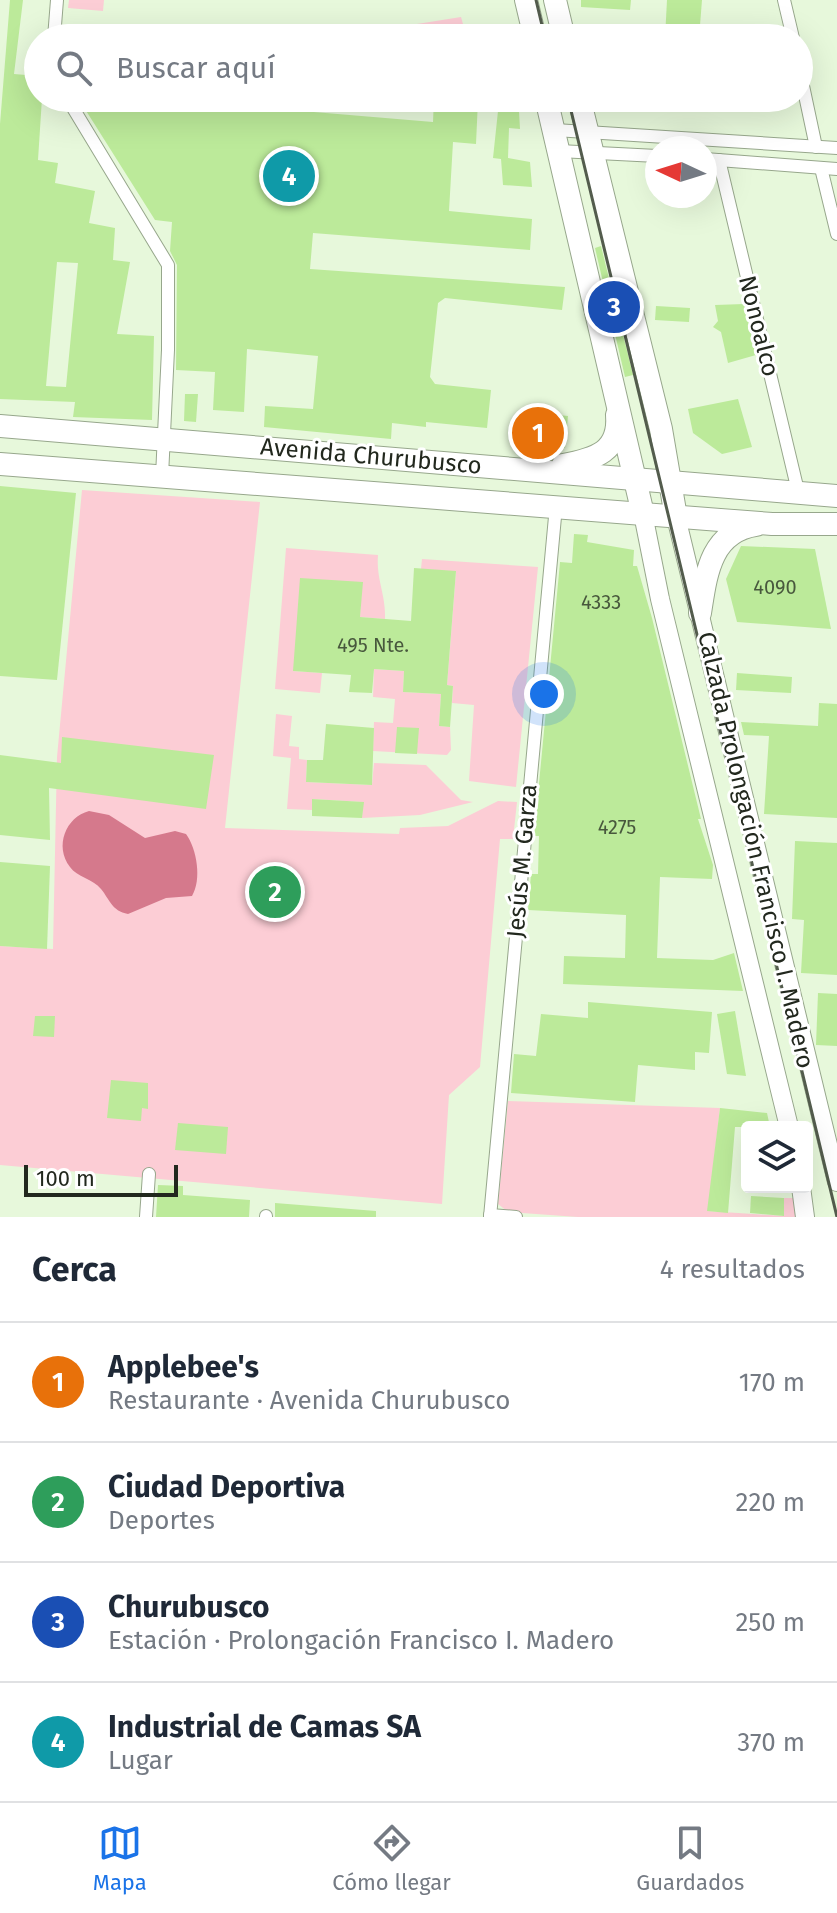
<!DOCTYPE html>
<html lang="es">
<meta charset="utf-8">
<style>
:root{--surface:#fff;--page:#f6f6f7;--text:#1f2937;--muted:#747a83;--line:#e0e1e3;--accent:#1a73e8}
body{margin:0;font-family:"Fira Sans",sans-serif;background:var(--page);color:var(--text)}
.controls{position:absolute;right:24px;bottom:24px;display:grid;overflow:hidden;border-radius:8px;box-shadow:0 8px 32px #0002}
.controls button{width:72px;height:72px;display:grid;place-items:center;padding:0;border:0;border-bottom:2px solid var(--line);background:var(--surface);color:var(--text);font:40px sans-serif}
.compass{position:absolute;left:645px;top:136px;width:72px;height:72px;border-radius:50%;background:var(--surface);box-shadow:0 8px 32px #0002;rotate:274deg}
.scale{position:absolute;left:24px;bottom:20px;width:154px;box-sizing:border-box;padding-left:8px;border:4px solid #22281e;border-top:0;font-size:22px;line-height:28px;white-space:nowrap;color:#22281e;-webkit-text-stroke:6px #fff;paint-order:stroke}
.you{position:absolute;left:544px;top:694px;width:28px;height:28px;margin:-20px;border:6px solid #fff;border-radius:50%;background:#1a73e8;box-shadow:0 0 0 12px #1a73e833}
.badge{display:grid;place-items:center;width:52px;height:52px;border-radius:50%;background:var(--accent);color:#fff;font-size:26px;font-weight:700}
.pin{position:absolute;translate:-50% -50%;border:4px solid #fff;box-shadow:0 2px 8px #0006}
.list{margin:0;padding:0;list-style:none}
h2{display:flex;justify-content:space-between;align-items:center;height:104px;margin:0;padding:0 32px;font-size:34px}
h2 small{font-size:26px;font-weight:400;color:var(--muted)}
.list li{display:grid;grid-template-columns:52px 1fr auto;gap:24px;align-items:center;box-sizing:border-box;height:120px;padding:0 32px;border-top:2px solid var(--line)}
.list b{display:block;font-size:30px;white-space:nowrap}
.list p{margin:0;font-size:26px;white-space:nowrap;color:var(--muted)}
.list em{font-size:26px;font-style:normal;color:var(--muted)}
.icon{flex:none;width:44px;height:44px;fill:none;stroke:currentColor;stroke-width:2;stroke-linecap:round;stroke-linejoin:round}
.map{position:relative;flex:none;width:837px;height:1217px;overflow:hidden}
.search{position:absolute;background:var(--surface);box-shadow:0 8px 32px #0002;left:24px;right:24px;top:24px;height:88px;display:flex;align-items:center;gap:20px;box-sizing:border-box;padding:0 28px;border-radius:44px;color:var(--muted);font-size:30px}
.sheet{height:584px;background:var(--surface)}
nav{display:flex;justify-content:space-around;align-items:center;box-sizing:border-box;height:112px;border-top:2px solid var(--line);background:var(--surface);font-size:22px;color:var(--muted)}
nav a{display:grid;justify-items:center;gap:4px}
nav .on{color:var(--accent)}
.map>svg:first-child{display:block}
.green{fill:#fccdd5}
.water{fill:#d5798c}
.building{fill:#bcea9a;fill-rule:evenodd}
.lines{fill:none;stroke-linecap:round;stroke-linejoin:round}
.street-casing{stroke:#97a78c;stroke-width:14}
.primary-casing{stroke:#97a78c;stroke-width:20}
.highway-casing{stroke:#97a78c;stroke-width:24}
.street{stroke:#fff;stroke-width:12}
.primary{stroke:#fff;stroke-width:18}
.highway{stroke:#fff;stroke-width:22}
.rail{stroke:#535c4d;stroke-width:3}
.labels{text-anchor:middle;stroke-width:6;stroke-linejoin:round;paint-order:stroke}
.number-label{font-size:20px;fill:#48583d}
.street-label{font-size:24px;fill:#22281e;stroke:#fff}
</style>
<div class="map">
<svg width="837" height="1217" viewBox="0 0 837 1217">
<rect width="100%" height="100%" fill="#e7f8db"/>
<g class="green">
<path d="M69 0H104L103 11 68 8Z"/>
<path d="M461 17 467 38H329Z"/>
<path d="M205 98H324L325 107Z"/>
<path d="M82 490 260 502 225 828 399 834 400 828 448 826 498 801 517 802 513 839H500L480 1067 449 1095 442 1204 0 1165V946L53 949 57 757Z"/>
<path d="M286 548 378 555C376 579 386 595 385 619L360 617 362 582 293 671 322 673 320 693 275 689Z"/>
<path d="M422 559 538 567 516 787 469 781 474 705 452 703 453 686 447 685 456 572 421 569Z"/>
<path d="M374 669 404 671 403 692 441 694 439 726 450 727 451 750 447 755 373 751 374 722 393 723 395 699 373 697Z"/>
<path d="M276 714 292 716 289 746 299 747V759L307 760 306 782 372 785 374 763 426 765 461 800 473 802 420 815 362 818 363 802 313 799 312 810 287 809 291 758 273 756Z"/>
<path d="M508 1101 720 1108 708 1211 783 1216 784 1198H795L798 1217H578L508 1212 498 1204Z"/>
</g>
<path class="water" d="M89 811 109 815 145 838 175 831 186 834C197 849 202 880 192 896L166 898 128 914C112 911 110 900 101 889 93 879 77 877 70 867 54 846 66 817 89 811Z"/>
<g class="building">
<path d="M10 0H23L14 74 38 76V98H42L38 160 58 163 55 183 95 191 89 223 115 228 113 260 130 262 117 334 154 336 152 420 73 417 75 402 0 399V124ZM57 262 78 263 66 387 46 386Z"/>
<path d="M581 0H631L630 10 581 7Z"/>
<path d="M667 0H702L699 38H665Z"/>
<path d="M78 98H147L433 122 434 98 478 100 476 144 453 142 449 211 532 219 530 250 313 233 310 269 565 287 562 310 445 298 438 303 430 377 435 384 491 390 487 428 426 422V427L392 423 391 439 264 427 265 406 313 409 318 356 247 349 244 412 213 410 215 372 176 370 177 265 170 251 172 222 155 220Z"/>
<path d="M669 98H694V106L669 104Z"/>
<path d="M498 111H519L520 129 509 128 508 158 530 162 532 187 503 185 501 159 493 158Z"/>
<path d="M601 246 633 375 625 377 595 248Z"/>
<path d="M744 304 756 355 728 363 721 332 713 327 718 321 715 305Z"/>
<path d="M656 306 690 308 689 322 655 320Z"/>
<path d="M185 394H198L196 422 184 421Z"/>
<path d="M738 399 752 447 722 454 693 433 688 409Z"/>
<path d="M530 412 568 416 565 448 520 445 522 415 529 416Z"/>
<path d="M0 486 76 493 57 680 0 676Z"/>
<path d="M574 534 588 535 587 542 634 550 633 566H637L652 618 701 819H698L713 865 712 879 660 877 657 958 713 960 734 953 743 991 563 984 564 956 625 958 626 915 528 910 531 874H538L539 836H534L559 573 560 562 572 563Z"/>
<path d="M741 546 815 549 831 629 737 622 726 579Z"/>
<path d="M414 568 456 571 447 685 453 686 450 727 439 726 441 694 403 692 404 671 374 669 372 693 349 692 351 675 293 671 300 578 363 582 360 617 411 621Z"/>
<path d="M737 673 792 677 791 693 736 690Z"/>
<path d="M819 703 837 704V818L764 814 769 736 744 735 741 722 818 726Z"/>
<path d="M326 724 374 728 372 785 306 782 307 760H323Z"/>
<path d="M397 727 419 728 417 754 395 753Z"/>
<path d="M62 737 214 755 206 809 49 788 50 840 0 835V755L61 763Z"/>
<path d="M312 799 364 802 362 818 312 816Z"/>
<path d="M795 841 837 843V975L801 973 804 920 792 919Z"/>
<path d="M0 862 50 866 47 949 0 946Z"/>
<path d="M818 993 837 994V1046L816 1045Z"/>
<path d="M588 1002 712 1012 709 1053 695 1052V1070L638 1065 635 1102 511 1093 514 1054 536 1056 541 1014 588 1018Z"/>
<path d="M735 1011 746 1076 727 1074 717 1014Z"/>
<path d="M35 1016H55L54 1037 33 1036Z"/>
<path d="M111 1080 148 1083V1109L142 1108 141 1121 107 1118Z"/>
<path d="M720 1108 767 1113 770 1127H735L728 1213 707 1211Z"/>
<path d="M178 1123 228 1127 226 1154 175 1150Z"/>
<path d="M158 1185 183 1186V1195L250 1200 249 1217H156Z"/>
<path d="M751 1196 784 1198V1216L750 1213Z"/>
<path d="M275 1203 376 1211V1217H275Z"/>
</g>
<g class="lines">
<defs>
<g id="street">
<path d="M784 0 793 38"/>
<path d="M54 38 57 0"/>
<path d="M799 67 816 147"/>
<path d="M67 98 168 265V350L162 476"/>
<path d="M555 130 837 148"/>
<path d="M559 151 657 156"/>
<path d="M705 159 837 169"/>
<path d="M719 160 798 491"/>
<path d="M821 168 837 234"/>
<path d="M490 1215 516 1217"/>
<path d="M146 1217 149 1174"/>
<path d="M266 1217V1216"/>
<path d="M490 1217 556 506"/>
</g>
<g id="primary">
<path d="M643 514 660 599 789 1127"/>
<path d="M676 517 837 1182"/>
<path d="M801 1187 805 1217"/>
</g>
<g id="highway">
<path d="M526 0 535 38"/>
<path d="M555 0 564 38"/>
<path d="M546 98 643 514"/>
<path d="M579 98 661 429 676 517"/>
<path d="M0 426 837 496"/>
<path d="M0 464 772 524H837"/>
<path d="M563 465C595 459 620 452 617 415"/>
<path d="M700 613C706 575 710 532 756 525"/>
</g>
</defs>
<use href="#street" class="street-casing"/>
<use href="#primary" class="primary-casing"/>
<use href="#highway" class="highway-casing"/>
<use href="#street" class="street"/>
<use href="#primary" class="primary"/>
<use href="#highway" class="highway"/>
<g class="rail">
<path d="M536 0 545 38"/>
<path d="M568 98 837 1217"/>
</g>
</g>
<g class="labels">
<g class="number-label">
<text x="775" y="594">4090</text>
<text x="601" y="609">4333</text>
<text x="373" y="652">495 Nte.</text>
<text x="617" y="834">4275</text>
</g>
<g class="street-label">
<text transform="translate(759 326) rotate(76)" y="8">Nonoalco</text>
<text transform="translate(371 456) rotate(5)" y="8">Avenida Churubusco</text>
<text transform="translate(756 850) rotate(77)" y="8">Calzada Prolongación Francisco I. Madero</text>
<text transform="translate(522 861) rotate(-85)" y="8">Jesús M. Garza</text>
</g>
</g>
</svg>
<div class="controls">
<button><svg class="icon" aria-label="layers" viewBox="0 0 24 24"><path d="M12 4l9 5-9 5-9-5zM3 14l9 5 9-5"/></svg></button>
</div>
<svg class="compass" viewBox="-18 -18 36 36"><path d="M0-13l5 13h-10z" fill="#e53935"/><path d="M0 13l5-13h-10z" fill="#747a83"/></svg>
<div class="scale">100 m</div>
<div class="you"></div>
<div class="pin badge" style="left:538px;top:433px;background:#e8710a">1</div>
<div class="pin badge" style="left:275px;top:892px;background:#2e9e5b">2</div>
<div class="pin badge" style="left:614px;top:307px;background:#1a4fb4">3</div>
<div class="pin badge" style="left:289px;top:176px;background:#0f9aa8">4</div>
<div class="search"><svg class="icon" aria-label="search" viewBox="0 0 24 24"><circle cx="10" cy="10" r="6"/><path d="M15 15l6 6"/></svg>Buscar aquí</div>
</div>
<section class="sheet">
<h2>Cerca<small>4 resultados</small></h2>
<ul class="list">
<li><span class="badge" style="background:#e8710a">1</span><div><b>Applebee's</b><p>Restaurante · Avenida Churubusco</p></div><em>170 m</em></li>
<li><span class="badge" style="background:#2e9e5b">2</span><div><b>Ciudad Deportiva</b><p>Deportes</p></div><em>220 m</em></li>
<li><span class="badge" style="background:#1a4fb4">3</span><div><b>Churubusco</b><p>Estación · Prolongación Francisco I. Madero</p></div><em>250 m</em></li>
<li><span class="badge" style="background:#0f9aa8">4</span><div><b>Industrial de Camas SA</b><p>Lugar</p></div><em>370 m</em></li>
</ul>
</section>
<nav>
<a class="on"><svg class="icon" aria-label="map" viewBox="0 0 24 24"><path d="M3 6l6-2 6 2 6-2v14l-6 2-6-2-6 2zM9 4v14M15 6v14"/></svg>Mapa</a>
<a><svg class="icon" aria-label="directions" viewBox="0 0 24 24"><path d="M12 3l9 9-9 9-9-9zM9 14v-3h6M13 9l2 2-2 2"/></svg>Cómo llegar</a>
<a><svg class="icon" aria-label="saved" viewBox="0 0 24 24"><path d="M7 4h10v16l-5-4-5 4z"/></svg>Guardados</a>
</nav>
